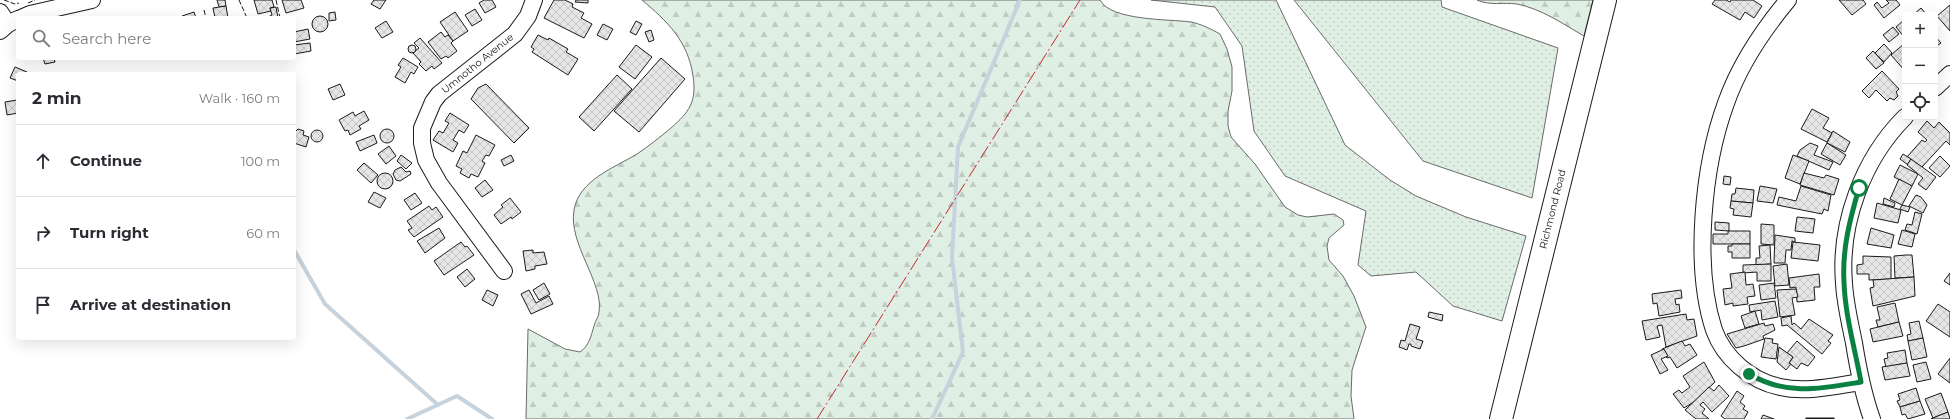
<!DOCTYPE html>
<meta charset="utf-8">
<style>
:root{--surface:#fff;--page:#f2f2f3;--text:#2b2b33;--muted:#7c7c81;--line:#e1e1e2}
body{margin:0;font-family:Montserrat,sans-serif;background:var(--page);color:var(--text)}
.controls{position:absolute;right:12px;top:12px;display:grid;overflow:hidden;border-radius:4px;box-shadow:0 4px 16px #0002}
.controls button{width:36px;height:36px;display:grid;place-items:center;padding:0;border:0;border-bottom:1px solid var(--line);background:var(--surface);color:var(--text);font:20px sans-serif}
.stop{position:absolute;width:12px;height:12px;margin:-9px;border:3px solid #0b8043;border-radius:50%;background:#fff}
.stop.end{background:#0b8043;border-color:#fff;box-shadow:0 1px 4px #0008}
.list{margin:0;padding:0;list-style:none}
h2{display:flex;justify-content:space-between;align-items:center;height:52px;margin:0;padding:0 16px;font-size:17px}
h2 small{font-size:13px;font-weight:400;color:var(--muted)}
.list li{display:grid;grid-template-columns:26px 1fr auto;gap:12px;align-items:center;box-sizing:border-box;height:72px;padding:0 16px;border-top:1px solid var(--line)}
.list b{display:block;font-size:15px;white-space:nowrap}
.list em{font-size:13px;font-style:normal;color:var(--muted)}
.icon{flex:none;width:22px;height:22px;fill:none;stroke:currentColor;stroke-width:2;stroke-linecap:round;stroke-linejoin:round}
.map{position:relative;flex:none;width:1950px;height:419px;overflow:hidden}
.search{position:absolute;background:var(--surface);box-shadow:0 4px 16px #0002;left:16px;top:16px;width:280px;height:44px;display:flex;align-items:center;gap:10px;box-sizing:border-box;padding:0 14px;border-radius:4px;color:var(--muted);font-size:15px}
.panel{position:absolute;background:var(--surface);box-shadow:0 4px 16px #0002;left:16px;top:72px;width:280px;height:268px;border-radius:4px}
.map>svg:first-child{display:block}
.grass{fill:url(#grass-dots);stroke:#6a6a6a}
.forest{fill:url(#forest-firs);stroke:#6a6a6a}
.lines{fill:none;stroke-linecap:round;stroke-linejoin:round}
.stream{stroke:#c6d2dc;stroke-width:4}
.building{fill:url(#building-cross-hatch);stroke:#1a1a1a}
.minor-casing{stroke:#1a1a1a;stroke-width:18}
.highway-casing{stroke:#1a1a1a;stroke-width:24}
.minor{stroke:#fff;stroke-width:16}
.highway{stroke:#fff;stroke-width:22}
.fence{stroke:#1a1a1a;stroke-width:1;stroke-dasharray:5 2;stroke-linecap:butt}
.power{stroke:#c62828;stroke-width:1;stroke-dasharray:14 3 2 3;stroke-linecap:butt}
.route{stroke:#0b8043;stroke-width:5}
.labels{text-anchor:middle;stroke-width:3;stroke-linejoin:round;paint-order:stroke}
.street-label{font-size:10px;fill:#1a1a1a;stroke:#fff}
</style>
<div class="map">
<svg width="1950" height="419" viewBox="0 0 1950 419">
<defs>
<pattern id="grass-dots" width="8" height="8" patternUnits="userSpaceOnUse"><rect width="8" height="8" fill="#e0efe3"/><path d="M2 2h.1M6 6h.1" fill="none" stroke="#c0ccc2" stroke-width="1.8" stroke-linecap="round"/></pattern>
<pattern id="forest-firs" width="22" height="20" patternUnits="userSpaceOnUse"><rect width="22" height="20" fill="#e0efe3"/><path d="M5 1l3.5 6h-7zM16 11l3.5 6h-7z" fill="#c0ccc2"/></pattern>
<pattern id="building-cross-hatch" width="8" height="8" patternUnits="userSpaceOnUse"><rect width="8" height="8" fill="#e6e6e6"/><path d="M0 0l8 8M0 8l8-8" fill="none" stroke="#c5c5c5"/></pattern>
</defs>
<rect width="100%" height="100%" fill="#fff"/>
<g class="grass">
<path d="M1151 0H1276L1345 145 1390 180 1416 196 1466 217 1526 236 1502 321 1453 306 1416 272 1371 276 1358 265 1366 211 1285 176 1254 131 1242 46 1215 7Z"/>
<path d="M1294 0H1441L1442 7 1558 48 1532 198 1423 161Z"/>
</g>
<g class="forest">
<path d="M642 0H1100C1111 21 1169 19 1191 22 1201 24 1211 29 1220 34L1227 49 1232 67V91L1228 111V126L1231 137 1255 164 1285 207 1298 215 1307 217 1334 214 1343 220 1344 225 1329 238 1327 246 1329 260 1343 276 1354 296 1366 327 1352 370 1351 396 1354 419H526L528 329 565 349 580 352C589 346 591 336 594 326 595 321 599 317 599 312 604 283 568 244 574 210 579 180 614 168 637 154 649 146 660 137 671 128 689 112 697 102 693 76 688 41 667 21 642 0Z"/>
<path d="M1477 0H1593L1584 36C1563 24 1542 9 1517 4 1503 2 1490 6 1477 0Z"/>
</g>
<g class="lines">
<g class="stream">
<path d="M294 250 325 304 438 405"/>
<path d="M407 419 457 396 492 419"/>
<path d="M932 419 963 352 952 258 958 147 1020 0"/>
</g>
</g>
<g class="building">
<path d="M217 0H225L226 6 219 7Z"/>
<path d="M254 0H272L274 7 270 8 271 11 258 14Z"/>
<path d="M282 0H301L304 8 286 13Z"/>
<path d="M374 0H373H386L380 9 371 4Z"/>
<path d="M484 0H492L496 7 485 13 479 3Z"/>
<path d="M554 0H565L573 4 572 7 584 13 581 18 592 24 584 38 544 18Z"/>
<path d="M576 0H588V3L575 2Z"/>
<path d="M1715 0H1726L1730 2 1731 0H1753L1762 6 1754 18 1745 12 1740 20 1712 4Z"/>
<path d="M1839 0H1863L1866 4 1852 15Z"/>
<path d="M1886 0H1896L1900 5 1884 18 1874 5 1877 2 1882 8 1889 3Z"/>
<path d="M1950 5V31L1937 16Z"/>
<path d="M226 6 228 18H215L213 8Z"/>
<path d="M276 7 278 18H266L272 15 270 8Z"/>
<path d="M1921 8 1927 15H1913Z"/>
<path d="M475 9 482 20 472 26 465 15Z"/>
<path d="M194 12 196 18H183L182 16Z"/>
<path d="M335 12 336 20 329 21V13Z"/>
<path d="M455 12 468 31 453 41 440 22Z"/>
<circle cx="320" cy="24" r="8"/>
<path d="M1905 19V38L1896 27Z"/>
<path d="M386 21 393 32 382 38 375 28Z"/>
<path d="M636 21 642 24 636 35 630 32Z"/>
<path d="M603 24 613 29 607 40 597 35Z"/>
<path d="M1893 27 1899 34 1889 42 1883 35Z"/>
<path d="M308 29 310 39 294 42V32Z"/>
<path d="M651 30 654 40 649 42 645 32Z"/>
<path d="M441 32 445 37 448 35 453 41 451 43 457 51 448 58 446 56 441 59 428 42Z"/>
<path d="M538 35 548 40 549 38 568 49 566 52 578 59 568 75 532 52 534 49 531 47Z"/>
<path d="M1935 36 1941 43 1935 47Z"/>
<path d="M420 38 442 63 434 69 432 66 426 71 419 64 421 62 413 53 419 48 414 43Z"/>
<path d="M310 43 311 51 294 54V45Z"/>
<path d="M1905 43V71L1891 55Z"/>
<path d="M1884 44 1892 53 1884 62 1875 53Z"/>
<circle cx="412" cy="49" r="4"/>
<path d="M636 45 652 57 635 79 619 67Z"/>
<path d="M1873 51 1884 63 1876 69 1866 58Z"/>
<path d="M43 58H54L55 62 45 64Z"/>
<path d="M403 58 418 67 414 74 411 72 405 83 395 77 401 67 398 65Z"/>
<path d="M661 58 685 79 639 132 614 111Z"/>
<path d="M15 67 27 72 26 74H18V81L10 78Z"/>
<path d="M1882 71 1899 89 1896 92 1898 96 1894 100 1890 98 1887 101 1876 90 1869 98 1862 91Z"/>
<path d="M617 75 632 89 594 131 579 117Z"/>
<path d="M340 84 345 95 333 100 328 89Z"/>
<path d="M486 84 529 128 514 143 471 99 478 88Z"/>
<path d="M17 100 18 113 7 115 5 102Z"/>
<path d="M1812 109 1829 118 1823 128 1832 133 1827 142 1801 129Z"/>
<path d="M364 111 369 120 359 126 361 129 350 135 348 130 345 131 339 120 353 112 355 116Z"/>
<path d="M450 113 469 125 464 133 459 130 453 140 458 143 453 152 433 140 439 131 443 133 449 123 445 121Z"/>
<path d="M1927 121 1934 128 1939 122 1950 133V145L1946 141 1922 167 1907 157 1922 140 1925 142 1927 140 1918 132Z"/>
<path d="M298 129 304 131 303 135 309 137 306 147 294 143V133Z"/>
<circle cx="387" cy="136" r="7"/>
<circle cx="317" cy="136" r="6"/>
<path d="M1833 131 1850 142 1845 152 1827 143Z"/>
<path d="M374 135 377 143 360 151 356 142Z"/>
<path d="M476 135 495 145 489 156 486 155 482 161 485 163 478 177 471 174 469 178 460 173 462 169 456 166 463 151 467 153Z"/>
<path d="M1810 143 1818 146 1814 155 1833 162 1829 170 1797 156 1800 150Z"/>
<path d="M1827 143 1846 155 1840 165 1821 154Z"/>
<path d="M389 146 396 156 386 164 378 154Z"/>
<path d="M1903 154 1911 159 1908 165 1900 159Z"/>
<path d="M401 155 412 163 406 169 397 161Z"/>
<path d="M511 155 514 161 504 166 501 160Z"/>
<path d="M1793 155 1809 161 1800 184 1785 178Z"/>
<path d="M1940 156 1950 166 1940 177 1929 168Z"/>
<path d="M1911 159 1936 177 1926 190 1918 184 1923 178 1907 165Z"/>
<path d="M364 163 378 175 371 183 357 170Z"/>
<path d="M1900 165 1918 174 1912 186 1894 177Z"/>
<path d="M401 167 406 172 410 171 411 174 400 181 396 180 393 174 395 170Z"/>
<circle cx="385" cy="181" r="8"/>
<path d="M1804 173 1824 178 1826 175 1839 179 1834 195 1800 185Z"/>
<path d="M1724 176 1731 177 1730 185 1723 184Z"/>
<path d="M1899 179 1912 186 1902 205 1890 199Z"/>
<path d="M485 180 493 190 482 197 475 188Z"/>
<path d="M1760 186 1777 189 1773 203 1757 201Z"/>
<path d="M1801 186 1831 195 1828 211 1824 209 1822 214 1777 205 1779 197 1796 201Z"/>
<path d="M1736 188 1754 190 1753 203 1731 201 1732 194H1735Z"/>
<path d="M374 192 386 198 380 208 368 202Z"/>
<path d="M415 193 422 203 411 210 404 200Z"/>
<path d="M1916 195 1921 197 1927 205 1923 213 1909 206Z"/>
<path d="M510 198 521 212 512 219 511 217 501 224 494 215 503 207 501 205Z"/>
<path d="M1884 198 1895 203 1894 207 1883 204Z"/>
<path d="M1731 201 1753 203 1751 217 1733 215 1734 209 1730 208Z"/>
<path d="M1877 203 1901 210 1898 223 1874 218Z"/>
<path d="M1902 205 1910 207 1908 212 1900 209Z"/>
<path d="M429 206 432 210 436 207 443 217 414 237 408 230 412 228 407 221Z"/>
<path d="M1915 212 1922 214 1917 234 1905 230 1907 224 1912 225Z"/>
<path d="M1797 217 1815 219 1813 233 1795 231Z"/>
<path d="M1715 222 1729 223V231L1715 230Z"/>
<path d="M1761 224 1774 225V245L1761 244Z"/>
<path d="M439 228 445 238 425 253 417 241Z"/>
<path d="M1871 228 1894 235 1891 248 1867 244Z"/>
<path d="M1902 230 1915 234 1912 247 1898 244Z"/>
<path d="M1728 231H1750V244H1713V234H1728Z"/>
<path d="M1775 235 1795 238V242L1792 241 1791 250H1786L1785 263H1774Z"/>
<path d="M461 242 465 247 467 246 474 255 444 275 434 261Z"/>
<path d="M1793 242 1820 245 1818 261 1791 258Z"/>
<path d="M1732 244H1750V258H1732V252H1728V246H1732Z"/>
<path d="M1770 245 1771 264 1756 265V258H1760L1759 246Z"/>
<path d="M533 250V253L544 252 547 264 535 266V269L526 271 523 251Z"/>
<path d="M1906 255H1912L1914 277 1895 278 1894 256Z"/>
<path d="M1863 256 1891 257V279L1869 280V274H1857V265L1863 264Z"/>
<path d="M1771 264V281H1757V272L1743 273V265Z"/>
<path d="M1787 264 1789 285 1775 286 1773 266Z"/>
<path d="M467 269 475 279 465 287 457 277Z"/>
<path d="M1745 272 1746 285 1753 284 1755 296 1747 297 1748 304 1733 306V303L1725 305 1723 289 1732 288 1730 274Z"/>
<path d="M1950 273V285L1944 281Z"/>
<path d="M1819 274 1820 287H1814L1815 300 1797 302 1796 287 1790 288 1789 278Z"/>
<path d="M1914 277 1915 296 1873 306 1870 288 1874 287 1873 280Z"/>
<path d="M544 283 550 294 539 300 533 290Z"/>
<path d="M1774 283 1776 298 1761 300 1759 285Z"/>
<path d="M1796 289 1798 297 1792 298 1795 315 1780 317 1777 290Z"/>
<path d="M487 290 498 295 493 306 482 300Z"/>
<path d="M529 290 536 303 549 296 553 304 531 314 521 294Z"/>
<path d="M1681 290 1682 298 1675 299 1676 305 1679 304 1680 312 1659 316 1657 303 1653 304 1652 294Z"/>
<path d="M1775 301 1778 317 1762 320 1761 310 1750 312 1749 305Z"/>
<path d="M1895 303 1899 322 1878 327 1876 320H1880L1877 307Z"/>
<path d="M1938 304 1950 312V337L1926 321Z"/>
<path d="M1755 311 1759 324 1745 328 1741 316Z"/>
<path d="M1429 312 1443 315 1442 321 1428 317Z"/>
<path d="M1686 314 1687 320 1694 319 1697 336 1666 347 1662 325 1657 326 1660 337 1646 340 1642 321Z"/>
<path d="M1791 316 1792 325 1794 323 1801 329 1809 319 1833 335 1828 341 1831 343 1822 354 1787 325 1782 326 1781 318Z"/>
<path d="M1919 321 1923 338 1908 341 1907 335 1911 334 1909 323Z"/>
<path d="M1899 322 1903 336 1873 342 1870 329Z"/>
<path d="M1764 323 1765 326 1773 324 1775 330 1763 336 1764 339 1744 346 1736 348 1727 334Z"/>
<path d="M1410 324 1420 327 1416 339 1423 341 1420 349 1411 346V344H1409L1407 350 1399 347 1401 340 1405 341Z"/>
<path d="M1765 338 1773 339 1772 343 1778 344 1776 359 1761 357Z"/>
<path d="M1923 338 1927 357 1912 360 1908 341Z"/>
<path d="M1682 341 1685 346 1690 344 1697 355 1677 368 1670 357 1667 358 1662 349Z"/>
<path d="M1797 341 1815 357 1808 366 1801 363 1797 369 1789 363 1793 357 1787 353Z"/>
<path d="M1779 347 1793 357 1789 363 1791 364 1786 370 1777 362Z"/>
<path d="M1664 349 1668 356 1661 359 1668 370 1660 374 1651 355Z"/>
<path d="M1905 350 1907 363 1886 367 1884 359 1888 358 1887 353Z"/>
<path d="M1950 358V383L1938 374Z"/>
<path d="M1704 362 1715 382 1695 401 1684 408 1673 394 1679 390 1682 393 1690 387 1683 376Z"/>
<path d="M1926 362 1931 379 1917 382 1913 365Z"/>
<path d="M1907 363 1910 376 1885 380 1882 367Z"/>
<path d="M1719 385 1729 396 1712 412 1703 402 1700 405 1705 409 1702 413 1709 419H1696L1685 410 1709 387 1714 391Z"/>
<path d="M1916 388 1920 401 1900 407 1897 401 1900 400 1898 394Z"/>
<path d="M1737 391 1744 396 1740 402 1745 406 1743 409 1748 412 1744 419H1725L1721 416Z"/>
<path d="M1941 393 1948 412 1933 418 1925 399Z"/>
<path d="M1920 401 1925 414 1908 419 1905 414 1902 415 1900 407Z"/>
<path d="M1948 412 1950 419H1931L1933 418Z"/>
<path d="M1763 415 1774 419H1761Z"/>
<rect x="1806" y="418" width="28" height="1"/>
</g>
<g class="lines">
<defs>
<g id="minor">
<path d="M1788 0C1763 30 1739 66 1726 103 1703 166 1693 266 1714 330 1724 358 1751 381 1780 387 1806 393 1834 386 1861 382"/>
<path d="M0 12 8 24"/>
<path d="M21 18 30 14 92 0"/>
<path d="M0 31 8 24 18 19"/>
<path d="M1935 88 1950 74"/>
<path d="M504 271 439 183 426 160 422 143V128L433 102 439 94 515 34 528 16 534 0"/>
<path d="M1872 419C1863 394 1858 368 1854 343 1850 323 1845 303 1844 283 1839 223 1863 159 1905 117"/>
</g>
<path id="highway" d="M1501 419 1605 0"/>
</defs>
<use href="#minor" class="minor-casing"/>
<use href="#highway" class="highway-casing"/>
<use href="#minor" class="minor"/>
<use href="#highway" class="highway"/>
<g class="fence">
<path d="M4 0 15 4 19 3"/>
<path d="M239 0 247 18"/>
<path d="M276 0 280 18"/>
<path d="M28 3 35 0"/>
<path d="M204 10 206 18"/>
</g>
<path class="power" d="M817 419 1080 0"/>
</g>
<g class="lines">
<path class="route" d="M1749 374C1787 396 1819 389 1861 382 1855 349 1845 315 1844 282 1842 249 1850 219 1859 188"/>
</g>
<g class="labels">
<g class="street-label">
<text transform="translate(477 63) rotate(-39)" y="4">Umnotho Avenue</text>
<text transform="translate(1552 209) rotate(-76)" y="4">Richmond Road</text>
</g>
</g>
</svg>
<div class="controls">
<button>+</button>
<button>−</button>
<button><svg class="icon" aria-label="locate" viewBox="0 0 24 24"><circle cx="12" cy="12" r="6"/><path d="M12 2v4M12 18v4M2 12h4M18 12h4"/></svg></button>
</div>
<div class="stop" style="left:1859px;top:188px"></div>
<div class="stop end" style="left:1749px;top:374px"></div>
<div class="search"><svg class="icon" aria-label="search" viewBox="0 0 24 24"><circle cx="10" cy="10" r="6"/><path d="M15 15l6 6"/></svg>Search here</div>
<section class="panel">
<h2>2 min<small>Walk · 160 m</small></h2>
<ul class="list">
<li><svg class="icon" aria-label="ahead" viewBox="0 0 24 24"><path d="M12 20V5M6 11l6-6 6 6"/></svg><div><b>Continue</b></div><em>100 m</em></li>
<li><svg class="icon" aria-label="right" viewBox="0 0 24 24"><path d="M7 20v-9h11M14 6l5 5-5 5"/></svg><div><b>Turn right</b></div><em>60 m</em></li>
<li><svg class="icon" aria-label="arrive" viewBox="0 0 24 24"><path d="M6 21V4h12l-3 4 3 4H6"/></svg><div><b>Arrive at destination</b></div></li>
</ul>
</section>
</div>
